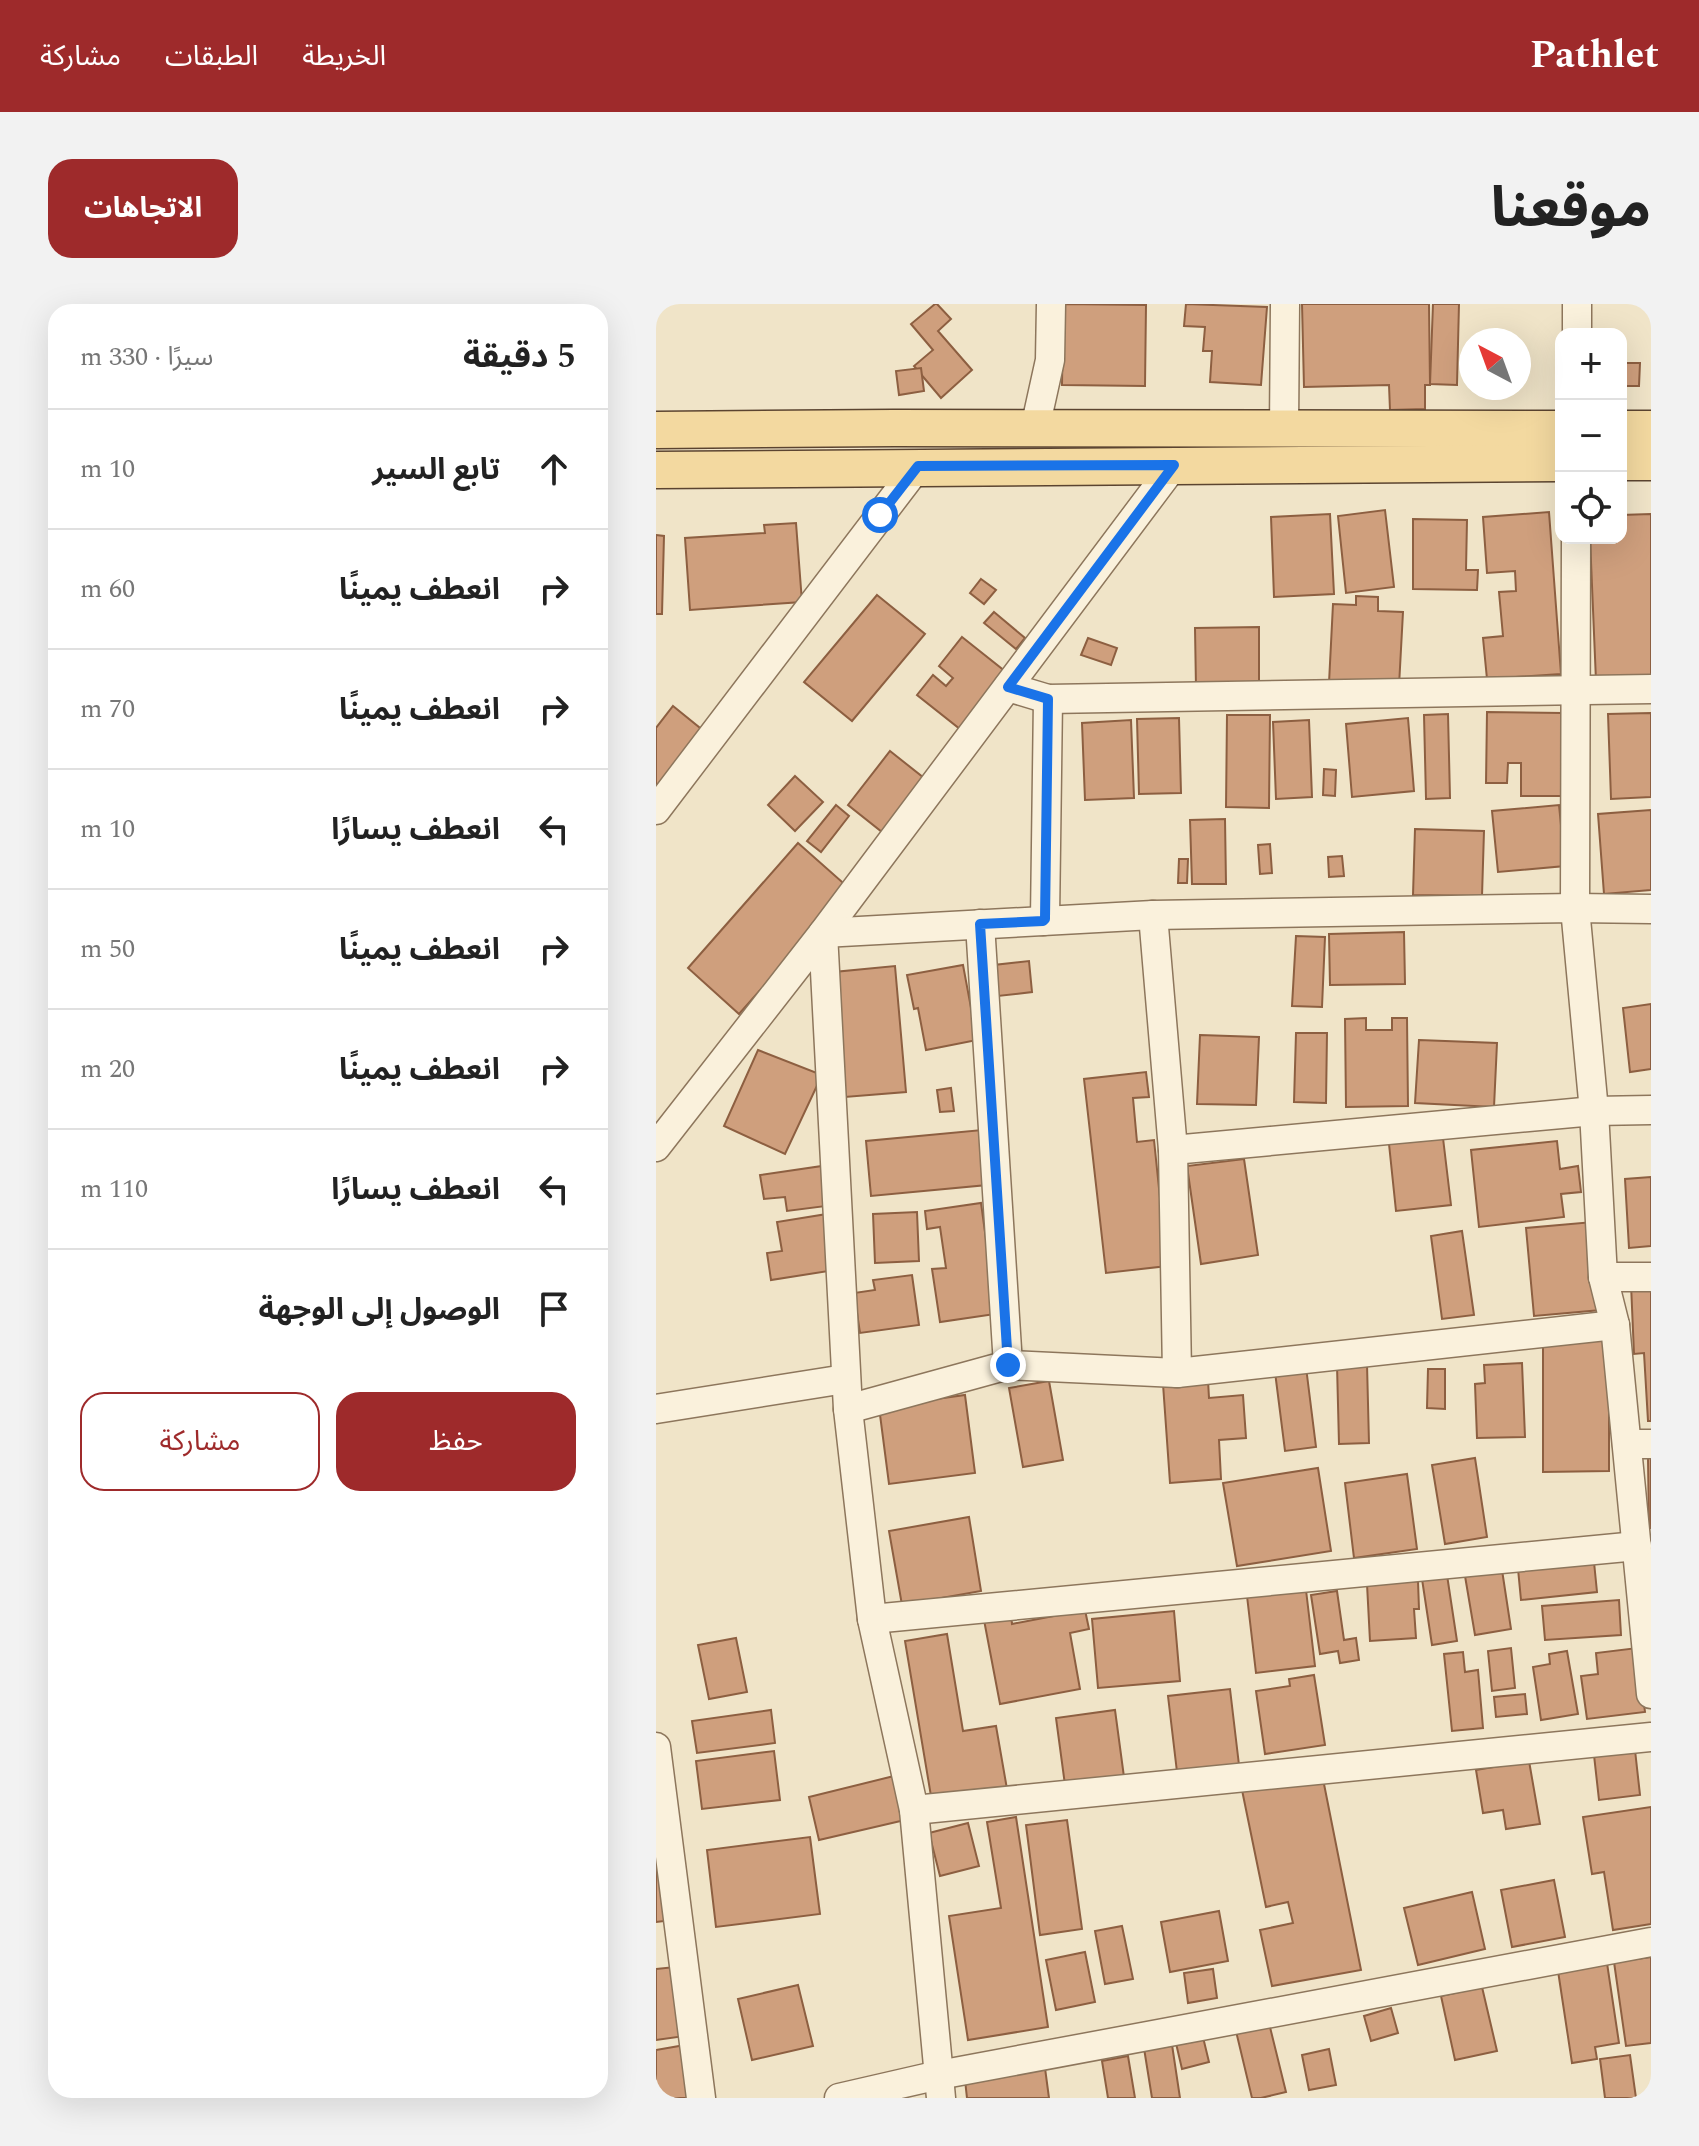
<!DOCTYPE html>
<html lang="ar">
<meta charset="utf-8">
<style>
:root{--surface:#fff;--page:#f2f2f2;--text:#222;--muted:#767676;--line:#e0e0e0;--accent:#9e2a2b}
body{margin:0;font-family:Spectral,"Noto Sans Arabic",serif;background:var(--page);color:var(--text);direction:rtl}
.controls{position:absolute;right:24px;top:24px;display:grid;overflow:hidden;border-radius:16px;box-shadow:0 8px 32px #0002}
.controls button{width:72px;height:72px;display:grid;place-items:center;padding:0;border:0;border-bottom:2px solid var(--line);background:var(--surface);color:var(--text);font:40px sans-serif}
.compass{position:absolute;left:803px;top:24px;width:72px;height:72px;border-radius:50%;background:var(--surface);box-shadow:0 8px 32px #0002;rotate:319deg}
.stop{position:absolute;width:24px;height:24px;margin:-18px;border:6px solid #1a73e8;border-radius:50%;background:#fff}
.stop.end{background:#1a73e8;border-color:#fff;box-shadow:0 2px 8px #0008}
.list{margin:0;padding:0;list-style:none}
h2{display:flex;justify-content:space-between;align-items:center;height:104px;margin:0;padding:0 32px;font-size:34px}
h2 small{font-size:26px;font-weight:400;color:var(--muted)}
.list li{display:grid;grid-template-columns:52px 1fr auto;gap:24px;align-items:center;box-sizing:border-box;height:120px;padding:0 32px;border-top:2px solid var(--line)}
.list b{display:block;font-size:30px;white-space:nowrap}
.list em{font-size:26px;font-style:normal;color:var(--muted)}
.actions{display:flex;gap:16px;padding:24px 32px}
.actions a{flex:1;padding:18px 0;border:2px solid var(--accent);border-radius:24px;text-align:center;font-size:28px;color:var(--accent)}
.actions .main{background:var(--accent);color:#fff}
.icon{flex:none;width:44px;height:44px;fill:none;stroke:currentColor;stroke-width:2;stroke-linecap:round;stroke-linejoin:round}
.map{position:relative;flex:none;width:995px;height:1794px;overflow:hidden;direction:ltr;border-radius:24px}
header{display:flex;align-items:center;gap:48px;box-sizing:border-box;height:112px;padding:0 40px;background:var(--accent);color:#fff}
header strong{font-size:38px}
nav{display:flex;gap:44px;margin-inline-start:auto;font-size:28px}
.intro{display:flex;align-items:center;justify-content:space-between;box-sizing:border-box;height:192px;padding:0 48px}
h1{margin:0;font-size:56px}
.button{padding:20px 36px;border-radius:24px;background:var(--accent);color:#fff;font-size:28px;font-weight:700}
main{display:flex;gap:48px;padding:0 48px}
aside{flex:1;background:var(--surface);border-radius:24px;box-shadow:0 8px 32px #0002}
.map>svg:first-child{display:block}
.building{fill:#cf9f7d;stroke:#8d5f41;stroke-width:2}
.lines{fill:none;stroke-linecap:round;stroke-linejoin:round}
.minor-casing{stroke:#8d765c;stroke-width:31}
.major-casing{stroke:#5b4430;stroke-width:39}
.minor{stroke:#faf1dc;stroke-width:28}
.major{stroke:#f3d9a0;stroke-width:36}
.route{stroke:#1a73e8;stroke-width:10}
</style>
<header>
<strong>Pathlet</strong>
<nav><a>الخريطة</a><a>الطبقات</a><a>مشاركة</a></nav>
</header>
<div class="intro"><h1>موقعنا</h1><a class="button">الاتجاهات</a></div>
<main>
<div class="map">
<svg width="995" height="1794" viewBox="0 0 995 1794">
<rect width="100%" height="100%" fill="#f0e4c8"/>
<g class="building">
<path d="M279 0H281L295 15 282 27 316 66 285 94 258 62 277 46 255 20Z"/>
<path d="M407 0 490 1 489 82 406 81Z"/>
<path d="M530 0 611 3 605 81 554 78 556 47H547L549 23 528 22Z"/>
<path d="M646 0H773L774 81H769V105L734 106 733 81 648 83Z"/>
<path d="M777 0H803L801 81 774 80Z"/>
<path d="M965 59H984L983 82H965Z"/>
<path d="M265 64 268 87 243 91 240 67Z"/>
<path d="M729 206 738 283 690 289 682 212Z"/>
<path d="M893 208 905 370 831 375 827 334 847 332 843 288 860 287 859 267 831 269 827 213Z"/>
<path d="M674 210 678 290 618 293 615 213Z"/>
<path d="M995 210V375L940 377 934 234H965V211Z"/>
<path d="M757 215 811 216 810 266H822L821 286 757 285Z"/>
<path d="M140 219 146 298 34 306 29 234 109 229 108 221Z"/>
<path d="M0 231 8 232 6 310H0Z"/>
<path d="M325 275 340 286 328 300 314 289Z"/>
<path d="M221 291 269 330 196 417 148 378Z"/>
<path d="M700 292 722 293V307L747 308 743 382 673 379 677 300 700 301Z"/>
<path d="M338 308 369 334 360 345 328 319Z"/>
<path d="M603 323V382L540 384 539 324Z"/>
<path d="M306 333 355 372 309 429 261 391 277 371 290 382 297 374 283 362Z"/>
<path d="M432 334 461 344 455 361 425 351Z"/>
<path d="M17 402 49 428 0 490V424Z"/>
<path d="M831 408 906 409 905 492H865V459H852L851 479H830Z"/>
<path d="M995 409V493L955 495 952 410Z"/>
<path d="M792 410 794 494 770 495 768 411Z"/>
<path d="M571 411H614L613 504 570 503Z"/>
<path d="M523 414 525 489 483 490 481 415Z"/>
<path d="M752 414 758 487 696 493 690 420Z"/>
<path d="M475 416 478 494 429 496 426 419Z"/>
<path d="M653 416 656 493 620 495 617 418Z"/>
<path d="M234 447 268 474 226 528 192 501Z"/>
<path d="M668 465 680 466 679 492 667 491Z"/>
<path d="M139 472 167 498 139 527 112 501Z"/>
<path d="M180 501 193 512 165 548 151 537Z"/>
<path d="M903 501 909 562 842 568 836 507Z"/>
<path d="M995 506V586L948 590 942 510Z"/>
<path d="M569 515 570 580H536L534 516Z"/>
<path d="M759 525 828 527 826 592 757 591Z"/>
<path d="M142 539 194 585 83 710 32 664Z"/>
<path d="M614 540 616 569 604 570 602 541Z"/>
<path d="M686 552 688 572 673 573 672 553Z"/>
<path d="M523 555H532L531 579H522Z"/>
<path d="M748 628 749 680 674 681 673 630Z"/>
<path d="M640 632 669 633 666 703 636 702Z"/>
<path d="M373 657 376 688 342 692 338 661Z"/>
<path d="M307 661 321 736 270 746 262 704 258 705 251 671Z"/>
<path d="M239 662 250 788 189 793 178 668Z"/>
<path d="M995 700V765L974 768 967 704Z"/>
<path d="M710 714V726H736V714H751L752 802 690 803 689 715Z"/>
<path d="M640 729H671L670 799 638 798Z"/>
<path d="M544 731 603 733 600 801 541 800Z"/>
<path d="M763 736 841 739 838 803 759 799Z"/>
<path d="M102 746 166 771 129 850 68 822Z"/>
<path d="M490 768 493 793 477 794 481 838 498 836 511 962 450 969 428 775Z"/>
<path d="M295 784 298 807 284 808 281 786Z"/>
<path d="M326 826 331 881 215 892 210 837Z"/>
<path d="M787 834 795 901 740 907 733 840Z"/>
<path d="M901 837 904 865 922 862 925 888 905 890 908 913 823 923 815 846Z"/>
<path d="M588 855 602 951 545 960 531 862Z"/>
<path d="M173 861 178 901 131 907 129 893 108 895 104 871Z"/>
<path d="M995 873V942L973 944 969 875Z"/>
<path d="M325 899 336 979 346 1009 284 1018 276 965 290 964 284 923 271 925 269 907Z"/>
<path d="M261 908 263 957 219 959 217 910Z"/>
<path d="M171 910 179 966 115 976 111 949 126 947 121 918Z"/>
<path d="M937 918 945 1006 878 1012 870 924Z"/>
<path d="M806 927 818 1011 786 1015 775 932Z"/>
<path d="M256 971 263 1021 204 1029 198 989 219 986 217 976Z"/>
<path d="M995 979V1117H992L988 1049 978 1050 975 980Z"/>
<path d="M887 1035H953V1167L887 1168Z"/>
<path d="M866 1059 869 1133 821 1134 819 1080 829 1079 828 1061Z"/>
<path d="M711 1060 713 1139 683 1140 681 1061Z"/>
<path d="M650 1063 660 1143 629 1147 619 1068Z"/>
<path d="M772 1065H789V1105L771 1104Z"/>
<path d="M552 1076 553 1094 587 1091 590 1134 563 1136 565 1175 514 1179 507 1080Z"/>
<path d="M393 1077 407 1156 367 1163 353 1084Z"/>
<path d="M309 1091 319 1169 233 1180 223 1103Z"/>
<path d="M819 1154 831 1233 789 1240 776 1161Z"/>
<path d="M992 1154H995V1224H993Z"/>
<path d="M662 1164 675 1247 581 1262 567 1179Z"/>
<path d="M751 1170 761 1245 698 1254 689 1179Z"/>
<path d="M313 1213 325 1287 246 1301 233 1227Z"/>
<path d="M938 1258 941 1288 865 1296 862 1265Z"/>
<path d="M846 1266 855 1325 819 1331 809 1272Z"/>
<path d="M791 1271 801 1337 776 1341 766 1275Z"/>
<path d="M762 1277 763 1305H758L760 1334 714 1337 711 1280Z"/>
<path d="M650 1286 659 1362 600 1369 591 1292Z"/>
<path d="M681 1287 688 1336 700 1334 703 1356 684 1359 682 1347 664 1350 655 1291Z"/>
<path d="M963 1296 965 1331 889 1336 886 1302Z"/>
<path d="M429 1306 433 1325 414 1329 424 1385 344 1400 328 1316 355 1311 356 1320Z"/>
<path d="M518 1307 524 1377 442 1384 436 1315Z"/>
<path d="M291 1330 307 1427 340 1422 351 1485 276 1498 249 1337Z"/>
<path d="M80 1334 91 1388 53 1395 42 1341Z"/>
<path d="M855 1344 859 1384 836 1387 832 1347Z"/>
<path d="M981 1344 989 1408 931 1415 925 1372 942 1370 940 1349Z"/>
<path d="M911 1347 922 1410 885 1416 877 1363 894 1360 893 1350Z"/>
<path d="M807 1348 809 1368 822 1366 827 1424 796 1427 788 1350Z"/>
<path d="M658 1371 669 1441 609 1450 600 1387 634 1382 633 1375Z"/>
<path d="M574 1385 583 1461 521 1468 512 1392Z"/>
<path d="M869 1390 871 1410 840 1413 838 1393Z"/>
<path d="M115 1406 119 1439 41 1449 36 1417Z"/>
<path d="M459 1406 468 1473 409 1481 400 1414Z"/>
<path d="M979 1446 984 1491 943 1496 938 1451Z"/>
<path d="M118 1447 124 1496 46 1505 40 1457Z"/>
<path d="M873 1457 884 1520 850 1525 847 1506 827 1509 820 1466Z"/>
<path d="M238 1472 249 1516 163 1536 153 1493Z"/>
<path d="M667 1475 705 1666 616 1682 604 1626 637 1619 632 1598 610 1603 586 1486Z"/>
<path d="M995 1503V1620L957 1626 948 1568 936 1570 927 1513Z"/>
<path d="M360 1513 392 1723 312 1736 293 1612 345 1604 331 1518Z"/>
<path d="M411 1516 426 1625 384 1631 370 1521Z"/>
<path d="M312 1519 323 1562 284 1572 273 1529Z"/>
<path d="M154 1533 164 1610 60 1623 51 1546Z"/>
<path d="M0 1548 17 1616 0 1618Z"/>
<path d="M898 1576 909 1633 856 1643 845 1586Z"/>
<path d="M816 1588 829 1645 762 1661 748 1604Z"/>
<path d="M563 1607 572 1657 514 1668 505 1618Z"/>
<path d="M466 1622 477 1675 449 1680 439 1627Z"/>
<path d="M429 1648 439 1698 400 1706 390 1656Z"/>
<path d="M995 1653V1739L970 1742 958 1658Z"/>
<path d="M951 1659 963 1739 939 1743 941 1755 916 1759 902 1667Z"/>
<path d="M19 1663 29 1732 0 1736V1665Z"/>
<path d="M557 1665 561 1694 532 1699 528 1669Z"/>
<path d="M142 1681 157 1742 96 1756 82 1695Z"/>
<path d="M826 1683 841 1747 799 1756 785 1692Z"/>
<path d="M735 1704 742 1729 715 1737 708 1712Z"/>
<path d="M612 1715 630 1788 605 1794H596L579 1723Z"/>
<path d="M546 1729 553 1758 526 1765 519 1735Z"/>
<path d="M515 1734 524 1794H496L487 1738Z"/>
<path d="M29 1741 34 1794H0V1746Z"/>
<path d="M673 1745 680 1781 653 1786 646 1751Z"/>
<path d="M974 1751 980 1794H949L944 1755Z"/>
<path d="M472 1752 479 1794H452L446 1757Z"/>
<path d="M389 1764 393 1794H311L309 1776Z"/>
</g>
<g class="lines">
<defs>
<g id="minor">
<path d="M921 30V0"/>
<path d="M379 124 394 56 395 0"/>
<path d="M628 125 629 0"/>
<path d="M920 234 919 604 938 807 947 973 959 1021 995 1390"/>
<path d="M352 383 392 395 995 385"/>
<path d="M0 506 262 162"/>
<path d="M497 611 517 846 938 807 995 806"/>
<path d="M387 617 389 615 392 395"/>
<path d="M324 620 352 1061"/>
<path d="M0 843 167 629 518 161"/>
<path d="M517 846 521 1069"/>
<path d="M947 973H995"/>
<path d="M0 1105 189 1075"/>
<path d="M192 1105 352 1061 521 1069 959 1021"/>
<path d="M971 1140H995"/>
<path d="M216 1315 981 1242"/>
<path d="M0 1443 45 1794"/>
<path d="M258 1506 995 1433"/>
<path d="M183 1794 283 1771 995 1638"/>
<path d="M285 1794 258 1506 216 1315 192 1105 167 629 497 611 919 604 995 605"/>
</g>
<g id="major">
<path d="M965 125H995"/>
<path d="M0 126 238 124 905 125"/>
<path d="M965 158H995"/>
<path d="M0 166 905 159"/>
</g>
</defs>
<use href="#minor" class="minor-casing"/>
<use href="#major" class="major-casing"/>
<use href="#minor" class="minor"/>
<use href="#major" class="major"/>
</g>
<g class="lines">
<path class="route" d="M224 211 262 162 518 161 352 383 392 395 389 615 387 617 324 620 352 1061"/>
</g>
</svg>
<div class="controls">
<button>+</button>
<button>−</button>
<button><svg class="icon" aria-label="locate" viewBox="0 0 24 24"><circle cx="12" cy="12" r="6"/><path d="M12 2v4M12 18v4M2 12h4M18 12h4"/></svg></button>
</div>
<svg class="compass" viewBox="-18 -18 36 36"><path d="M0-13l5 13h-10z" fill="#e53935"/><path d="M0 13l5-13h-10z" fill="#767676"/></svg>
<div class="stop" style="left:224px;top:211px"></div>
<div class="stop end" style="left:352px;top:1061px"></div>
</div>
<aside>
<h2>5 دقيقة<small>سيرًا · 330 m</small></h2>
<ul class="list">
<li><svg class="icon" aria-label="ahead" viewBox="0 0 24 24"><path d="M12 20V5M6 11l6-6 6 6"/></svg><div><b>تابع السير</b></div><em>10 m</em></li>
<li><svg class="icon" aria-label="right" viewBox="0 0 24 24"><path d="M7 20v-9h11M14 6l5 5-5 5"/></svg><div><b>انعطف يمينًا</b></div><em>60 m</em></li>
<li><svg class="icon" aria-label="right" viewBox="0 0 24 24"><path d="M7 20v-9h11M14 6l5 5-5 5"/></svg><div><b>انعطف يمينًا</b></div><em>70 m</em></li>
<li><svg class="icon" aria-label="left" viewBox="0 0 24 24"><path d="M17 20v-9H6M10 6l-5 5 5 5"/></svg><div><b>انعطف يسارًا</b></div><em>10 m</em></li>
<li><svg class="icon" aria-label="right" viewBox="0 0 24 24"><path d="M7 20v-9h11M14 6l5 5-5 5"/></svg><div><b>انعطف يمينًا</b></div><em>50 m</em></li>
<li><svg class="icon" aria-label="right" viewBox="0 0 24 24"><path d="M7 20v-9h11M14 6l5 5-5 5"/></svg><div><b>انعطف يمينًا</b></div><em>20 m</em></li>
<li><svg class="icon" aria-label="left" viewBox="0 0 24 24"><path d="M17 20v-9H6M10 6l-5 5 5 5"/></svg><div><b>انعطف يسارًا</b></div><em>110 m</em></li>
<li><svg class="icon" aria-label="arrive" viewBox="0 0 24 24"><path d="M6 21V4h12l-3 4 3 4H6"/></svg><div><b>الوصول إلى الوجهة</b></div></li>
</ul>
<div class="actions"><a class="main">حفظ</a><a>مشاركة</a></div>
</aside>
</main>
